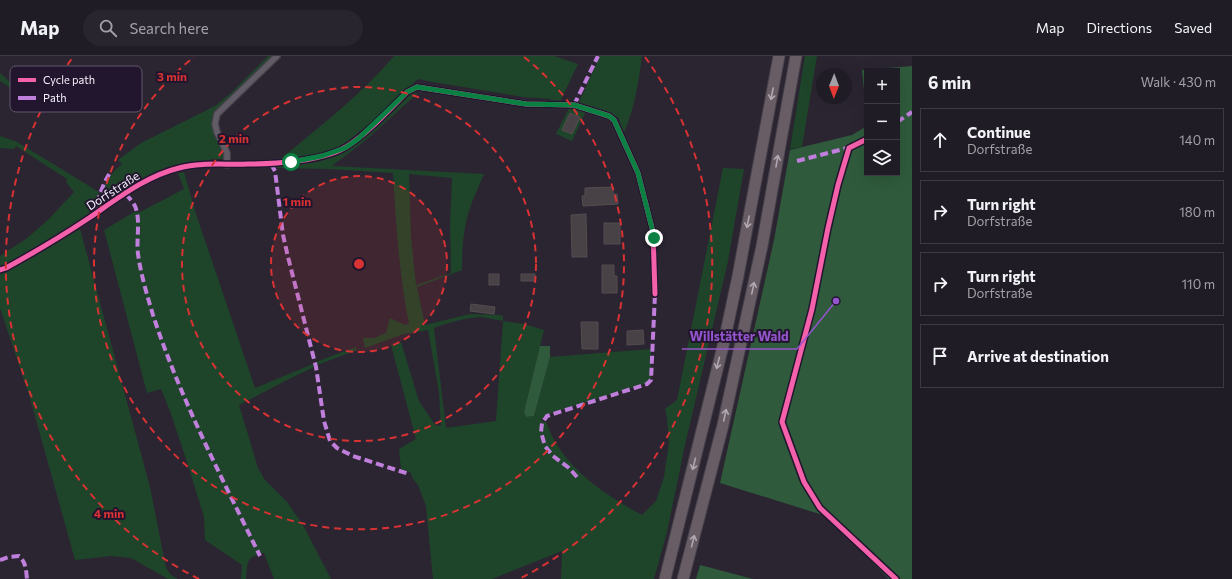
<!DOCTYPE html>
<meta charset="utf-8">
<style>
:root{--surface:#201c26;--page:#28252e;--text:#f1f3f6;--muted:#a2a1a7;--line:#3d3a43}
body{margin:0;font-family:Commissioner,sans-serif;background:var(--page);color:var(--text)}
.controls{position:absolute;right:12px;top:12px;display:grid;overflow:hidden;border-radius:0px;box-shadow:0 4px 16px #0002}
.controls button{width:36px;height:36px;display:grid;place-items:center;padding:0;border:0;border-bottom:1px solid var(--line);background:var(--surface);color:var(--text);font:20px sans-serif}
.compass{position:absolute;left:816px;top:12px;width:36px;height:36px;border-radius:50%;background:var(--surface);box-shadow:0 4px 16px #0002;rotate:181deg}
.stop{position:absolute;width:12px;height:12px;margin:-9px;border:3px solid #0b8043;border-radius:50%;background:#fff}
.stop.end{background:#0b8043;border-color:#fff;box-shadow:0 1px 4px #0008}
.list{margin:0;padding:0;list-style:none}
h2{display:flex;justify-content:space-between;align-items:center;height:52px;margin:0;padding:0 16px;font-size:17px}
h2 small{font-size:13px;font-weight:400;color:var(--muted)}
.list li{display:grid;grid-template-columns:26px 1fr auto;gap:12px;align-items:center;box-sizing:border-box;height:64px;margin:0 8px 8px;padding:0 8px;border:1px solid var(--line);border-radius:0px}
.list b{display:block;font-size:15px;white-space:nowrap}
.list p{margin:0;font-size:13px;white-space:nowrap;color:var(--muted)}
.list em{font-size:13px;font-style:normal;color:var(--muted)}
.icon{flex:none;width:22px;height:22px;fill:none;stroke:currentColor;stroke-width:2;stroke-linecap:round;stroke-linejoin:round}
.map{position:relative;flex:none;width:912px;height:523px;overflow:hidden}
header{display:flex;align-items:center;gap:24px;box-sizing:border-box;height:56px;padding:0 20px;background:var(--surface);border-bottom:1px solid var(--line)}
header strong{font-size:19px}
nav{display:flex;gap:22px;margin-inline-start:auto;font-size:14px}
.search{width:280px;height:36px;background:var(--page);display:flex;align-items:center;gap:10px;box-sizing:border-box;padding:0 14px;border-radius:22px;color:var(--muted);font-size:15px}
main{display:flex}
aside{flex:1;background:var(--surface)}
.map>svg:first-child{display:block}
.green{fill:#1e452a;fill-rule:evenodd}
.forest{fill:#2f5b3c}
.building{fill:#484145;stroke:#554d50}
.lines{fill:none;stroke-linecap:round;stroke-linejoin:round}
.minor-casing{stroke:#45404b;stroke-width:8}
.motorway-casing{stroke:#45404b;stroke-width:13}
.minor{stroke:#605b65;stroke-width:5.5}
.motorway{stroke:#685d64;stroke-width:11}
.quiet{stroke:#c07fdc;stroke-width:4;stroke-dasharray:8 4;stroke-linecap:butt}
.cycleway-casing{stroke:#21162d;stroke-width:8}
.cycleway{stroke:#f560ab;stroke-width:5}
.oneway{stroke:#b0a8b2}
.route{stroke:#0b8043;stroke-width:5}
.ring{fill:none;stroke:#d83233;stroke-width:2;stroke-dasharray:7 5}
.labels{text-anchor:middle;stroke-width:4;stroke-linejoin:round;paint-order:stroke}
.street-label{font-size:12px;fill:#f8f2ff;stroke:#21162d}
.key{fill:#21162d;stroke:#62586c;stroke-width:1}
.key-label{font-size:11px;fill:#f8f2ff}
.centre{fill:#d83233;stroke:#21162d;stroke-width:2}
.ring-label{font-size:12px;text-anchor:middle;font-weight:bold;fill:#d83233;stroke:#21162d;stroke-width:4;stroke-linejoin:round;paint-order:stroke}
.leader{fill:none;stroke:#9454cc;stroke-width:1.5}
.callout-dot{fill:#9454cc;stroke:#21162d;stroke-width:1.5}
.callout-label{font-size:13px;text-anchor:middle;font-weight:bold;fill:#9454cc;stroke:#21162d;stroke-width:4;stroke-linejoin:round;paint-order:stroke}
</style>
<header>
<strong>Map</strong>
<div class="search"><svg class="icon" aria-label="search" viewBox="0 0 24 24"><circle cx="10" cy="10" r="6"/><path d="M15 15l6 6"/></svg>Search here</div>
<nav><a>Map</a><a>Directions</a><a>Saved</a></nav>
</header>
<main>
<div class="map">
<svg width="912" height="523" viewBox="0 0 912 523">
<rect width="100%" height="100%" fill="#2b2532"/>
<g class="green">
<path d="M268 0H274L214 66 224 96 223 103H212L204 106 170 112 96 156C101 136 105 122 122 108L118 104 141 87 215 50 231 37Z"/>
<path d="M394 0H554L578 8 560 46H550L551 43 523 41 433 26 418 23 364 72 343 89 321 97 290 104 278 105C318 72 360 40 394 0Z"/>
<path d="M600 0H642C638 30 635 51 623 79L619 62 579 46Z"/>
<path d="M805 0H817L802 91 790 93Z"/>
<path d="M0 17 21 36 23 40 0 25Z"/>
<path d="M418 37 367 83 332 110 484 118C479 130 473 142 469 155 463 174 462 194 462 214L417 231 425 269 470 258 500 259 503 260V265L524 268 544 274 524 356 526 361 534 360 550 301 651 293V323L647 327 545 359 541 365 546 366C549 372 551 379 555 386 575 419 608 440 642 459L656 445 664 421 669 387 667 362 665 353 677 344 723 112 744 113 728 205 685 389 667 476 654 523H561L562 495 492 523H433L426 450 418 429 413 423 410 416 401 413 399 393 416 383 391 289 401 286 419 345 435 369 441 370 439 336 428 274 404 278 365 292 363 282H374L386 277 390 262 405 269 409 268C399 218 396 168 393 117L330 113 276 112 275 110 335 98 403 43 411 38ZM409 118 452 122 450 167 451 217 416 229 411 181ZM481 261 503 265 496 365 446 372 434 272C449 266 465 262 481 261Z"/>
<path d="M569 52 586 55 572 85 556 78Z"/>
<path d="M0 80 17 86 99 136 92 159 14 206 0 211V200L26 183 49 163 74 136 66 126 67 123 16 90 14 93 0 92Z"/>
<path d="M184 116 196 158 255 332 313 308 314 311 285 325 239 349 258 412 265 424 287 446 303 469 331 523H274L264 497C245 502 248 505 246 523H241L242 509 205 484 204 461 187 406 170 355 161 333 147 337 104 174 134 156H140L184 133 178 117Z"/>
<path d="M80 173 150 431 166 512 171 519 178 523H168L131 502 111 500 75 504 30 342 0 252V216L25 204Z"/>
<path d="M356 291 357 294 317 309 316 306Z"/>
</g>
<g class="forest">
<path d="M912 10V523H889L826 460 720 427 774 184 790 94 852 79 867 70V117H897V15H867V65L862 14Z"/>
<path d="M540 290H550V301L534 360 526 361 524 356Z"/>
<path d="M700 509 753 523H696Z"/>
</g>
<g class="building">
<path d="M570 57 580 61 572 78 562 74Z"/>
<path d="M613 131V138H617L618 148 583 150 582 140H585V132Z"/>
<path d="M586 158 587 201H572L571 159Z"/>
<rect x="604" y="167" width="16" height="21"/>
<path d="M602 209H614V220H617V237H602Z"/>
<rect x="489" y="218" width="10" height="11"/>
<rect x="521" y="218" width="14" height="7"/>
<path d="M471 248 495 251 494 258 470 255Z"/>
<path d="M581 266H598V293H582Z"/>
<path d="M643 274 644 288 627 289V275Z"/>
</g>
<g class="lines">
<defs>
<g id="minor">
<path d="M227 109V97L217 76 215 68 217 58 277 0"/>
<path d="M0 214 6 212C35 196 62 180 89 162 117 143 146 120 179 112 201 106 226 109 248 108 276 108 322 105 346 91 367 78 389 54 407 36L417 31 526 48 574 49 609 60 614 64 638 117 653 176 655 238"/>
</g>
<g id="motorway">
<path d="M665 523 724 286 738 220 779 0"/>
<path d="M683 523 723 369 762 190 796 0"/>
</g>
</defs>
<use href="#minor" class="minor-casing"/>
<use href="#motorway" class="motorway-casing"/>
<use href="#minor" class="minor"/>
<use href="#motorway" class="motorway"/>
<g class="quiet">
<path d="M574 49 598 0"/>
<path d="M897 66 912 56"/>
<path d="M797 105 851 91"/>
<path d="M271 108 275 115 283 179 288 201 316 311 324 365 330 385 337 392 353 400 409 418"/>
<path d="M126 138C129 142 133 146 135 150 141 165 136 182 138 198 141 219 147 239 153 259 180 342 222 422 260 500"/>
<path d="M94 159C98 143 102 129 111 115"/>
<path d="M577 421 569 412 553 400 545 390 541 376 542 367 547 360 647 328 651 324 655 238"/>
<path d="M0 504 9 501 19 500C26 506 26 514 27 523"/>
</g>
<defs>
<g id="cycleway">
<path d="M867 83 849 92 838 129 828 172 812 253 782 366 804 426 820 452 896 523"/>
<path d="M0 214 6 212C35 196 62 180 89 162 117 143 146 120 179 112 201 106 226 109 248 108 276 108 322 105 346 91 367 78 389 54 407 36L417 31 526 48 574 49 609 60 614 64 638 117 653 176 655 238"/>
</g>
</defs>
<use href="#cycleway" class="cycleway-casing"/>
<use href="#cycleway" class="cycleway"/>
</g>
<defs><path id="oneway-shaft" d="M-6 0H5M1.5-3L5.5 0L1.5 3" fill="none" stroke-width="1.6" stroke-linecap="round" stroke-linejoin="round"/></defs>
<g class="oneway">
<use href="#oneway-shaft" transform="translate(772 38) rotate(101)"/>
<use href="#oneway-shaft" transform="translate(777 105) rotate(-80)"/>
<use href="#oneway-shaft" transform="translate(748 166) rotate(101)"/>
<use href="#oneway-shaft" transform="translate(753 232) rotate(-78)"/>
<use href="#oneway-shaft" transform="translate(718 307) rotate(104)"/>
<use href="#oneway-shaft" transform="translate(725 359) rotate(-78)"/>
<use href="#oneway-shaft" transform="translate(694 408) rotate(104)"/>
<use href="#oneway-shaft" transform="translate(693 485) rotate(-76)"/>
</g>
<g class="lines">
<path class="route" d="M291 106 322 100 345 92 358 83 407 36 417 31 526 48 574 49 609 60 614 64 638 117 653 176 654 182"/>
</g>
<circle cx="359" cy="208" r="88" fill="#d83233" fill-opacity=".12"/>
<g class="ring">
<circle cx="359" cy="208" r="88"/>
<circle cx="359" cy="208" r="177"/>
<path d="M524 1A265 265 0 1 1 194 1"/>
<path d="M199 523A353 353 0 0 1 73 1M645 1A353 353 0 0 1 519 523"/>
</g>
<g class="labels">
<g class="street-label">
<text transform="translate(113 135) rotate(-33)" y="4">Dorfstraße</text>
</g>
</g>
<rect x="10" y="10" width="132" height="46" rx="6" class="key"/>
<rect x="18" y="22" width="18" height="4" fill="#f560ab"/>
<rect x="18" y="40" width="18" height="4" fill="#c07fdc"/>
<g class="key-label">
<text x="43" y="28">Cycle path</text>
<text x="43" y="46">Path</text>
</g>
<circle cx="359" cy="208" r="6" class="centre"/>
<g class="ring-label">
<text x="172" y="25">3 min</text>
<text x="234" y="87">2 min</text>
<text x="297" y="150">1 min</text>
<text x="109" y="462">4 min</text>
</g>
<path class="leader" d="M836 245L797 293H682"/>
<circle class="callout-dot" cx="836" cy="245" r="4"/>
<g class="callout-label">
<text x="739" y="285">Willstätter Wald</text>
</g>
</svg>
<div class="controls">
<button>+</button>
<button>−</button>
<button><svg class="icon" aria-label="layers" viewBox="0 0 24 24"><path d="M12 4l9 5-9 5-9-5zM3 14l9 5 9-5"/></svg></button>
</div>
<svg class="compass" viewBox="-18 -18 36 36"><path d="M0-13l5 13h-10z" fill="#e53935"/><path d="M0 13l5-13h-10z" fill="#a2a1a7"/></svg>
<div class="stop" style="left:291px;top:106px"></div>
<div class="stop end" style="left:654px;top:182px"></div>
</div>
<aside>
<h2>6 min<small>Walk · 430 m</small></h2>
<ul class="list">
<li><svg class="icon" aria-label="ahead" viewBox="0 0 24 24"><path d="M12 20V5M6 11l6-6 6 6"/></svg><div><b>Continue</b><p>Dorfstraße</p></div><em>140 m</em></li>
<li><svg class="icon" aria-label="right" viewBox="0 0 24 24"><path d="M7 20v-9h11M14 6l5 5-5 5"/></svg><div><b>Turn right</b><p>Dorfstraße</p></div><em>180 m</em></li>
<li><svg class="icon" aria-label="right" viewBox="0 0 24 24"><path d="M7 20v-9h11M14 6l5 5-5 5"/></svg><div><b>Turn right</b><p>Dorfstraße</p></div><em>110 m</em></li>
<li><svg class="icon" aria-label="arrive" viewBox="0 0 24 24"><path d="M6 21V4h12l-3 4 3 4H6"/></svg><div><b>Arrive at destination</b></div></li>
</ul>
</aside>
</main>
